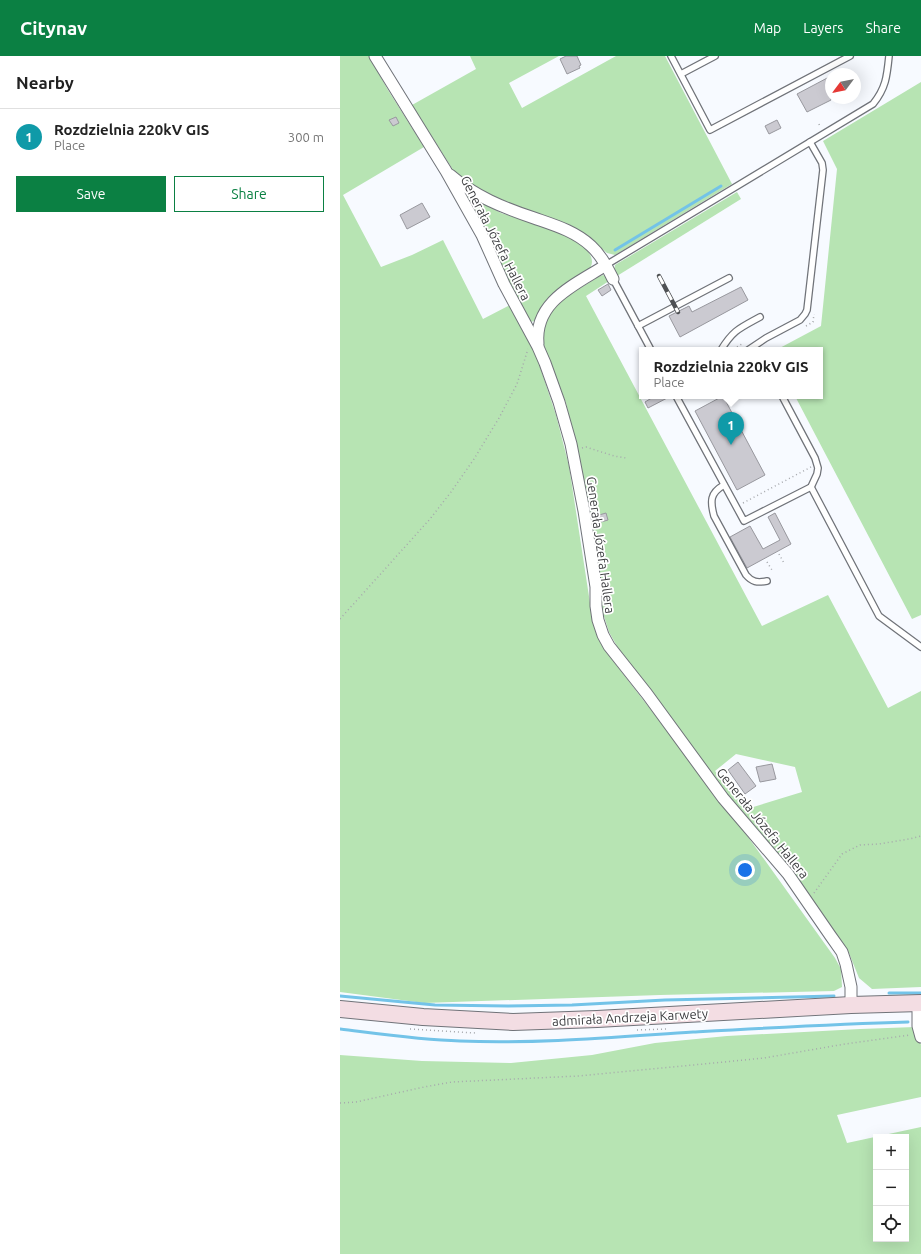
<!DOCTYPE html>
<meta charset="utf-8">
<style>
:root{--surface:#fff;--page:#f2f2f2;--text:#222;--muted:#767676;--line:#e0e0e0;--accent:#0b8043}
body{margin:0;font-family:Ubuntu,sans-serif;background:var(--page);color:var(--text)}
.controls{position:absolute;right:12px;bottom:12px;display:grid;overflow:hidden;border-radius:0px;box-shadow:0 4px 16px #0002}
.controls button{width:36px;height:36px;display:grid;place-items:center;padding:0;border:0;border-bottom:1px solid var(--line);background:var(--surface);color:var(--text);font:20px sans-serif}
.compass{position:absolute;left:485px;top:12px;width:36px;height:36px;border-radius:50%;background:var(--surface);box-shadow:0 4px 16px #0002;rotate:238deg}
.you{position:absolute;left:405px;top:814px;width:14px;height:14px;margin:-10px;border:3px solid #fff;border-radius:50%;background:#1a73e8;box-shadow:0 0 0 6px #1a73e833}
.badge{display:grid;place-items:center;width:26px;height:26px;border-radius:50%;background:var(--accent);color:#fff;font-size:13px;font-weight:700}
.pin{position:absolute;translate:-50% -33px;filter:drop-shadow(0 1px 2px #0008)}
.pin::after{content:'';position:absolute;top:21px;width:14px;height:12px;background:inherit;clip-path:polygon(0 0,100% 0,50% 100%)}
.popup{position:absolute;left:299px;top:291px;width:184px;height:52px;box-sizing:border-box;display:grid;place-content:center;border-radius:0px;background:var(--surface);filter:drop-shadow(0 1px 3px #0005);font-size:13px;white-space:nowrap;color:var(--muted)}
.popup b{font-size:15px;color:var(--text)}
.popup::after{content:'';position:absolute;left:50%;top:100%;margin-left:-8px;border:8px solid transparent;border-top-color:var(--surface)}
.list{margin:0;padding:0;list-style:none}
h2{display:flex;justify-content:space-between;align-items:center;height:52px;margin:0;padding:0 16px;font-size:17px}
h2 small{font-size:13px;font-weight:400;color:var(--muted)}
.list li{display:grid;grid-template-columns:26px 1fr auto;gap:12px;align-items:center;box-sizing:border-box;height:56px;padding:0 16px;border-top:1px solid var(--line)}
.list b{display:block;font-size:15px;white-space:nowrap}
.list p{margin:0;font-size:13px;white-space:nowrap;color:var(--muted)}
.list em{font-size:13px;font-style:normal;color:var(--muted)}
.actions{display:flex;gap:8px;padding:12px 16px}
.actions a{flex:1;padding:9px 0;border:1px solid var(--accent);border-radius:0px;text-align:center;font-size:14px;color:var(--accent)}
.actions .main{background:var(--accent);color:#fff}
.icon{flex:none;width:22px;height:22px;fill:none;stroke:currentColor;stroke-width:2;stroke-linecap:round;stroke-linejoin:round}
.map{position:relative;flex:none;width:581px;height:1198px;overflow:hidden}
header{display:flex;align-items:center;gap:24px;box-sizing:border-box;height:56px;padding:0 20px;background:var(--accent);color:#fff}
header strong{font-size:19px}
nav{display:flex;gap:22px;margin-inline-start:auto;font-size:14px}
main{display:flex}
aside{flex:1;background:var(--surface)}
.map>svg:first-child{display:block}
.green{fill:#b7e4b3;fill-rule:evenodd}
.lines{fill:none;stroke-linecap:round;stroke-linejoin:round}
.stream{stroke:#73c3e8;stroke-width:3}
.building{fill:#cbcad1;stroke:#98989e}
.service-casing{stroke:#707379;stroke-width:8}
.minor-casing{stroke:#707379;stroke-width:13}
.secondary-casing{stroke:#707379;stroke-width:18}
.path{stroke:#a6a8ac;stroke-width:1.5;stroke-dasharray:1 3;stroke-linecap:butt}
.service{stroke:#fff;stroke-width:5.5}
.minor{stroke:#fff;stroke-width:11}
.secondary{stroke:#f3dde3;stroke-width:16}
.rail-casing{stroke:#4f5154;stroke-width:4.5}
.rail{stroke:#fff;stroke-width:3;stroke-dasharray:9;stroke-linecap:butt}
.labels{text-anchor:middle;stroke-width:3.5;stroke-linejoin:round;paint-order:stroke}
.street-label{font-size:13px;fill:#3b3c3f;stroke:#fff}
</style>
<header>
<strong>Citynav</strong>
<nav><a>Map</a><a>Layers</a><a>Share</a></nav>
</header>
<main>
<aside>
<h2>Nearby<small></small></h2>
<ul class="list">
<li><span class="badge" style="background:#0f9aa8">1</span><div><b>Rozdzielnia 220kV GIS</b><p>Place</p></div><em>300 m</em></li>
</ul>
<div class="actions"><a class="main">Save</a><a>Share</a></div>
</aside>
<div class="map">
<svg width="581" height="1198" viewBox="0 0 581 1198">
<rect width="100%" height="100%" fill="#f7faff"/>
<g class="green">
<path d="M0 0H29L48 34 84 91 3 139 41 211 72 199 103 184 143 263 172 248 198 305 216 359 229 410 252 560 260 583 270 601 393 760 495 902 501 913 502 931 494 935 320 939 84 947 0 936Z"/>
<path d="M130 0H219L169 27 182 52 276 0H325L392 128 275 199 267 197 245 178 230 169 208 163 151 139 131 128 113 114 72 49 136 13Z"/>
<path d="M581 26V559L572 563 455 340H480V294H436L481 270 497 113 483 85Z"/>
<path d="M118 133C126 137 133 140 140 144 147 148 154 154 161 157 181 164 252 180 252 206 252 209 250 212 249 215 232 223 214 233 203 248 200 253 197 259 195 265L190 266Z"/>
<path d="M397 136 401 143 277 220 274 214 275 209Z"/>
<path d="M263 219 267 221 269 225 246 240 422 570 488 539 548 652 581 635V931L532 933 519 922 509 897 446 808 391 743 278 592 269 576 263 557 257 501 241 411 226 347 208 303 204 289 203 278 205 266 218 246 258 221ZM396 698 455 711 462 736 410 752 375 715Z"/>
<path d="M575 971 581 989V1041L497 1059 507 1087 581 1071V1198H0V999L82 1005 171 1007 252 999 315 987 387 980 520 973ZM536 1081H566V1183H536Z"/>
</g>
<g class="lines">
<g class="stream">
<path d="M275 194 381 130"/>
<path d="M549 937H581"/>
<path d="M0 940 95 949 168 950 232 949 325 944 494 940"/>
<path d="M0 973C40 978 80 984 120 985 198 988 276 981 353 976 425 972 496 968 568 966"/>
</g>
</g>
<g class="building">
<path d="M226 0H237L241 9 239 10 240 12 227 18 220 3Z"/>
<path d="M491 20V44L467 56 457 38Z"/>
<path d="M56 61 59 67 53 70 49 64Z"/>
<path d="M437 64 441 72 429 78 425 70Z"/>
<path d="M82 147 90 161 67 173 60 159Z"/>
<path d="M268 228 271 234 262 240 258 234Z"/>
<path d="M401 231 408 244 340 281 329 260 349 250 352 256Z"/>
<path d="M315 340H331L308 352 305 346Z"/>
<path d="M383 340 425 419 397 434 355 355Z"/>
<path d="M266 457 268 464 261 466 259 459Z"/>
<path d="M435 457 451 488 407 512 390 481 410 470 423 493 440 484 428 461Z"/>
<path d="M398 706 416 730 405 738 388 714Z"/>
<path d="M432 708 436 723 420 726 416 711Z"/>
</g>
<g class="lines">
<defs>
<g id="service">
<path d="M331 0 370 74 510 0"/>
<path d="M341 18 375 0"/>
<path d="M266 209 533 48C546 32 547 20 549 0"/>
<path d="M273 223 311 294"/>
<path d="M298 270 389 222"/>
<path d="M381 294C393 274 400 272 420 261"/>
<path d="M408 294 426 282 460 264 465 258 467 254 483 114 482 107 470 86"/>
<path d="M336 340 404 465 471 431 477 418 478 412 475 402 442 340"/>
<path d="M384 429C370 437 370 445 374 460L406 519C412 526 417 527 427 525"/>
<path d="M471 431 539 560 581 591"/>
</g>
<g id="minor">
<path d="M35 0 106 115 142 179 164 228 198 291 205 307 219 346 231 388 244 455 256 531V550L258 564 263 579 269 590 307 638 383 742 448 818 490 879 502 896 506 908 511 931V949"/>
<path d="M110 119C134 140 164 152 194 162 214 169 235 175 251 190 261 199 267 211 273 223"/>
<path d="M198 288C194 245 235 229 266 209"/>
<path d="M578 947V970L581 981"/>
</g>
<path id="secondary" d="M0 953 83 961 173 966 257 963 511 949 581 947"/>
</defs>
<use href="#service" class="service-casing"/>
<use href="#minor" class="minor-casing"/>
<use href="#secondary" class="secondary-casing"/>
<g class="path">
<path d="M479 68 480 71"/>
<path d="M466 270 473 266 474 258"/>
<path d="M397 291 402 288"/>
<path d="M242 392 246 391 274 400 286 402"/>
<path d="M403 447 471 411"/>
<path d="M439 498 444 507"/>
<path d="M427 506 432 514"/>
<path d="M0 563 90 463 111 436 134 403 159 362 177 328 188 293"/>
<path d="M474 837 502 798 520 789 539 788 569 783 581 780"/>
<path d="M70 973 136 977"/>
<path d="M297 974 326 973"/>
<path d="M0 1047 16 1046 84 1031 112 1026 238 1020 374 1007 424 1002 505 988 570 979"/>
</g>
<use href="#service" class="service"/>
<use href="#minor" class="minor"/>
<use href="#secondary" class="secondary"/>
<defs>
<path id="rail" d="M319 220 338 256"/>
</defs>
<use href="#rail" class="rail-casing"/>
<use href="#rail" class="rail"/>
</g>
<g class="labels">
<g class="street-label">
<text transform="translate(156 182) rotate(63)" y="5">Generała Józefa Hallera</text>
<text transform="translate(261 489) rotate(82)" y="5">Generała Józefa Hallera</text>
<text transform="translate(423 767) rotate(51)" y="5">Generała Józefa Hallera</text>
<text transform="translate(290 961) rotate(-3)" y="5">admirała Andrzeja Karwety</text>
</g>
</g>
</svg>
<div class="controls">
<button>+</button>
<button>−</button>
<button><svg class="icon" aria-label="locate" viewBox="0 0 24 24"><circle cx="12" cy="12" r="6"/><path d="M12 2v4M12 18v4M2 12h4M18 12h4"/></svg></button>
</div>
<svg class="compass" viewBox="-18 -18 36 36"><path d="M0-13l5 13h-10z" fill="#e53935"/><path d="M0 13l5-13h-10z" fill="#767676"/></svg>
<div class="you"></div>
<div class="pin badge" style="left:391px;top:389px;background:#0f9aa8">1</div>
<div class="popup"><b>Rozdzielnia 220kV GIS</b>Place</div>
</div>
</main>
